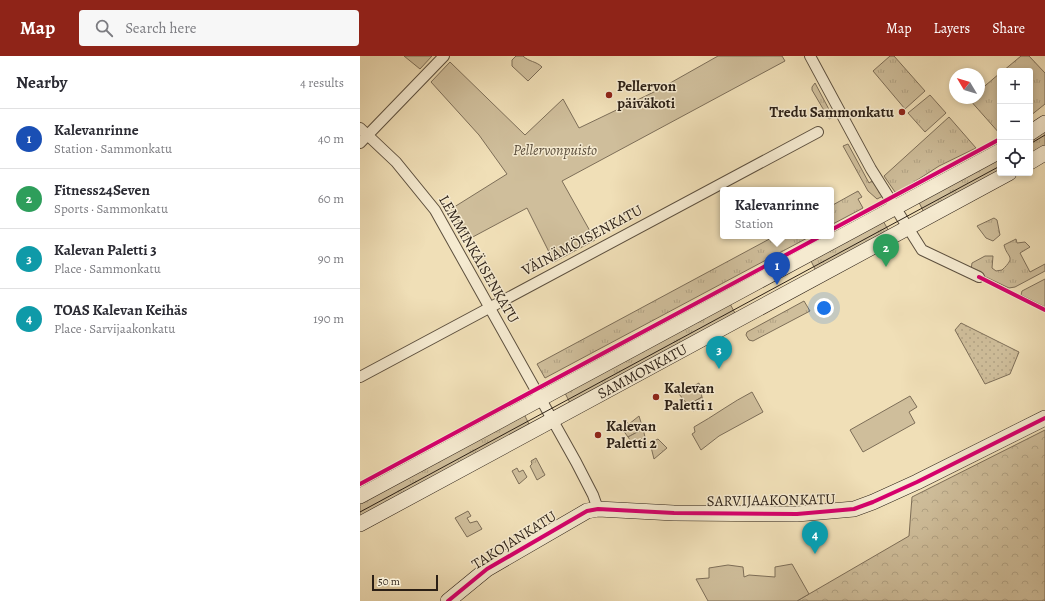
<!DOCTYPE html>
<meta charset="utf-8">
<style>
:root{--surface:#fff;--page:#f7f7f7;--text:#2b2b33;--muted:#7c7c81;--line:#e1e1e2;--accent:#8f2418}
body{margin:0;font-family:Alegreya,serif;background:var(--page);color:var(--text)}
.controls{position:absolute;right:12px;top:12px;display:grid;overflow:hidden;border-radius:4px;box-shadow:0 2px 6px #0003}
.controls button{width:36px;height:36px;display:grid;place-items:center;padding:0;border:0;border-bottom:1px solid var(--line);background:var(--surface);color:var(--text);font:20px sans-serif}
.compass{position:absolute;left:589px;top:12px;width:36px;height:36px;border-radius:50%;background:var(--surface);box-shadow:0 2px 6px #0003;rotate:308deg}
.scale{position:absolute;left:12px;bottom:10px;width:66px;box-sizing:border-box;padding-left:4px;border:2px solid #2b1f15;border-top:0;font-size:11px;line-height:14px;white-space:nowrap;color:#2b1f15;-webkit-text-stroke:3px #f5ead0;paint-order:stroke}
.you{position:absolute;left:464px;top:252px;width:14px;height:14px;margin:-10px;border:3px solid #fff;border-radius:50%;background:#1a73e8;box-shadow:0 0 0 6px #1a73e833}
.badge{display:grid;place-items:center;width:26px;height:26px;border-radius:50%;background:var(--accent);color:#fff;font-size:13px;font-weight:700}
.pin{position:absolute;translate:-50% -33px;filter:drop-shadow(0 1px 2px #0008)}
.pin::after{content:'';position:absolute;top:21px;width:14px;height:12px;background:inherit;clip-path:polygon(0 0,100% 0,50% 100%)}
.popup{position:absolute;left:360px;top:131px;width:114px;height:52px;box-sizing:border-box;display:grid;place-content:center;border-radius:4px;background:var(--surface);filter:drop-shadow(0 1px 3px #0005);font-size:13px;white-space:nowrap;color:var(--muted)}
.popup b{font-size:15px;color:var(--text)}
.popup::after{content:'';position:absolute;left:50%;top:100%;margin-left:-8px;border:8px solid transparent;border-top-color:var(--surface)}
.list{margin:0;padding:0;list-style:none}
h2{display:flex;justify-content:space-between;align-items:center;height:52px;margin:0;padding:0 16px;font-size:17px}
h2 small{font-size:13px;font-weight:400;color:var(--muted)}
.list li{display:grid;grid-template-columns:26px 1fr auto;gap:12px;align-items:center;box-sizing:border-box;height:60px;padding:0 16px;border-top:1px solid var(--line)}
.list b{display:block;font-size:15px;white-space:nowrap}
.list p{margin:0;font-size:13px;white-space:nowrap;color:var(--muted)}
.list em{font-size:13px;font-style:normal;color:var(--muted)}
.icon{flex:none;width:22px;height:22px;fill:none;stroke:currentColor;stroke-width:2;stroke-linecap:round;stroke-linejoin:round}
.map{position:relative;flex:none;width:685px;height:545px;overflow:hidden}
header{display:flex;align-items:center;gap:24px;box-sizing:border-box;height:56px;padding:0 20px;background:var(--accent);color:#fff}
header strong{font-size:19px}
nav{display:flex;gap:22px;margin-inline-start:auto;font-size:14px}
.search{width:280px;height:36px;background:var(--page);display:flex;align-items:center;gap:10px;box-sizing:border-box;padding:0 14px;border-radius:4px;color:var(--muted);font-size:15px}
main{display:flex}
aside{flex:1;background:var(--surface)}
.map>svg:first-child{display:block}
.grass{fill:url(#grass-tufts);stroke:#7d6e58}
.forest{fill:url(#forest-crowns);stroke:#7d6e58}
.park{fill:#cfbe9b;stroke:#7d6e58}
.garden{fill:url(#garden-dots);stroke:#7d6e58}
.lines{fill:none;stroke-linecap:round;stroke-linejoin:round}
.street-casing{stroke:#5c4f3e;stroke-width:12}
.secondary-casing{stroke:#2b1f15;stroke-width:16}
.street{stroke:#f5ead0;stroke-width:10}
.secondary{stroke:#f5ead0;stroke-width:15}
.tram{stroke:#2b1f15;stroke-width:1}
.cycleway-casing{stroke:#f5ead0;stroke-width:6}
.cycleway{stroke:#d6006c;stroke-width:4}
.poi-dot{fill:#8f2418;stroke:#f5ead0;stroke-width:1.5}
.labels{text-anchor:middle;stroke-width:3;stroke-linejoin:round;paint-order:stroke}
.poi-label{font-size:15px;font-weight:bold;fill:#2b1f15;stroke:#f5ead0;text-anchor:start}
.park-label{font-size:15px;font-style:italic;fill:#5c4f3d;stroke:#f5ead0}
.street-label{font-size:15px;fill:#2b1f15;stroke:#f5ead0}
</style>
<header>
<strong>Map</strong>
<div class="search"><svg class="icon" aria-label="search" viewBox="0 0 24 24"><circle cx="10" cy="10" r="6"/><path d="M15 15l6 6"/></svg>Search here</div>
<nav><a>Map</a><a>Layers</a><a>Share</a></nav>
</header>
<main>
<aside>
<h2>Nearby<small>4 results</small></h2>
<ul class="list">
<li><span class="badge" style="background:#1a4fb4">1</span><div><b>Kalevanrinne</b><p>Station · Sammonkatu</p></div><em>40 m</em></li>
<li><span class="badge" style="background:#2e9e5b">2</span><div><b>Fitness24Seven</b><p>Sports · Sammonkatu</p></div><em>60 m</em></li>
<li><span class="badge" style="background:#0f9aa8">3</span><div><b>Kalevan Paletti 3</b><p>Place · Sammonkatu</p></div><em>90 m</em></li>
<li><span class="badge" style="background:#0f9aa8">4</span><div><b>TOAS Kalevan Keihäs</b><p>Place · Sarvijaakonkatu</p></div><em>190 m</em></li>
</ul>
</aside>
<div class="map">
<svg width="685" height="545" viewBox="0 0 685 545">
<defs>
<pattern id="grass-tufts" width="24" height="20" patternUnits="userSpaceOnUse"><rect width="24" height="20" fill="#cfbe9b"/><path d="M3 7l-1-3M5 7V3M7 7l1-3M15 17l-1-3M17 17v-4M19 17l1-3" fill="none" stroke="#b2a385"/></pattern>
<pattern id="forest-crowns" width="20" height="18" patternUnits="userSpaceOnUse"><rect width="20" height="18" fill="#cfbe9b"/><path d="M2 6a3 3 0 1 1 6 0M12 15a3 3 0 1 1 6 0" fill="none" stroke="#b2a385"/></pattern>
<pattern id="garden-dots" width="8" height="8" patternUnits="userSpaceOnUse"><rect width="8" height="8" fill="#cfbe9b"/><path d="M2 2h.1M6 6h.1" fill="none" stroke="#b2a385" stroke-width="1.8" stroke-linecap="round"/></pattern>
</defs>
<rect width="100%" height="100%" fill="#f0dfb7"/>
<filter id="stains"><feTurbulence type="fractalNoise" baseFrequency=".005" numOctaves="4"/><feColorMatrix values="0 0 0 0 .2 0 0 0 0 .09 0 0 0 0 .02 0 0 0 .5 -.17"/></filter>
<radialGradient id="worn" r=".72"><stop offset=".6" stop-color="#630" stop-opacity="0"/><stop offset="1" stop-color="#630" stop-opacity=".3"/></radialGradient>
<g class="grass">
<path d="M530 0H534L565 35 545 53 513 15Z"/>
<path d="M661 0H669L685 17V48L670 60V15H643Z"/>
<path d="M640 17V78L609 43 619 42V35Z"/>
<path d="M455 27 473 61 469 63 452 34V31Z"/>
<path d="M570 39 586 57 565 76 548 57Z"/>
<path d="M589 61 616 92 579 110 537 137 535 136 524 120Z"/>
<path d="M685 70V94L670 103V80Z"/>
<path d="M488 88 509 127 512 125 523 140 517 143 508 135 483 90Z"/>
<path d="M640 97V117L565 159 557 142Z"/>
<path d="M498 135 502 141 498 143 503 152 471 169V150Z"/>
<path d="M634 162 637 164 640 179 633 185 626 182 617 170Z"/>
<path d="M522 163 530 177 457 217 449 201Z"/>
<path d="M415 180H451L185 322 177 308Z"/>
<path d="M656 183 657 187 665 186 670 191 660 197 670 216 685 208V215L655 231 649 232 611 214 612 207 625 200H633L632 212 636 215 642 214C657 200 647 202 644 189Z"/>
<path d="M368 244 377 261 211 349 204 335Z"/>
<path d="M444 245 450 255 393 285 389 284 386 279 387 276Z"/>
<path d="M339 327 342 341 328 349 319 338Z"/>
<path d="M163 356 170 370 0 464V444Z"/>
<path d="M279 360 283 373 268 381 260 370 267 366 269 368Z"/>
<path d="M298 383 307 392 294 403 290 387Z"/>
<path d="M176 402 185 419 177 424 170 410 172 408 171 405Z"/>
</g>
<path class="forest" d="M685 374V545H437L549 480 552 441Z"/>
<g class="park">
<path d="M44 0H72L60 13Z"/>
<path d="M156 0H163C169 6 176 5 182 11L168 25 152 10V4Z"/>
<path d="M358 0H422L425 5 202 125 235 184 194 206 167 152 109 183 91 153 147 118 119 79 71 26 90 6 165 79 203 43 219 72 296 35Z"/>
<path d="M685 223V251L661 239 662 235Z"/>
<path d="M392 336 403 356 359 380 341 394 332 378 335 376 334 371C354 360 372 346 392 336Z"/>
<path d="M550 340 557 351 549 356 555 367 503 396 490 374Z"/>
<path d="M342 341 344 350 333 355 328 349Z"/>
<path d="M283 373 285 381 273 388 268 381Z"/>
<path d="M157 412 159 416 163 414 167 421 159 428 152 415Z"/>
<path d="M108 455 111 460 107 462 110 467 117 465 122 473 107 481 95 462Z"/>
<path d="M432 508 449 538 437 545H348L336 523 349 522V512L368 509 383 511 384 521 389 519 415 521V511Z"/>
</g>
<path class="garden" d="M601 267 659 296 650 318 625 328 595 274Z"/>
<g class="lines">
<defs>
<g id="street">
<path d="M450 0 511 113 562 194 619 221"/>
<path d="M0 72 36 106 75 154 216 406 233 439 238 453"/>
<path d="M0 87 84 0"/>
<path d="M0 321 458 76"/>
</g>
<g id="secondary">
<path d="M670 77 685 67"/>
<path d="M670 106 685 97"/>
<path d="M0 440 640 95"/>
<path id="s1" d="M0 468 649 117"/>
<path d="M88 545 127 513 227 455 238 453 314 457 437 458 494 453 513 446 557 426 685 362"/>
</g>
</defs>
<use href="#street" class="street-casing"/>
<use href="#secondary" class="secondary-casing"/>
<use href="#street" class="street"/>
<use href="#secondary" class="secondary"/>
<g class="tram">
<path d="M670 88 685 79"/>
<path d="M0 456 640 110"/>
</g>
<defs>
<g id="cycleway">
<path d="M471 174 640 83"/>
<path d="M619 221 685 254"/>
<path d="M0 428 461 180"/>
<path d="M88 545 127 513 227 455 238 453 314 457 437 458 494 453 513 446 557 426 685 362"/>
</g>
</defs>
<use href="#cycleway" class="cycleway-casing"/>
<use href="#cycleway" class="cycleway"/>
</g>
<g class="poi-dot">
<circle cx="249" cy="39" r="4"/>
<circle cx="542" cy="56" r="4"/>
<circle cx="296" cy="341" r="4"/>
<circle cx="238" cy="379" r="4"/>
</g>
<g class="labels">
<g class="poi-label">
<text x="257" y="35">Pellervon<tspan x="257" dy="17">päiväkoti</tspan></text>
<text x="534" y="61" text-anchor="end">Tredu Sammonkatu</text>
<text x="304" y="337">Kalevan<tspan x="304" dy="17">Paletti 1</tspan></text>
<text x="246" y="375">Kalevan<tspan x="246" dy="17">Paletti 2</tspan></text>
</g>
<g class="park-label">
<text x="195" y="99">Pellervonpuisto</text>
</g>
<g class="street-label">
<text transform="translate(222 184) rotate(-28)" y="5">VÄINÄMÖISENKATU</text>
<text transform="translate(119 203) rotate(60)" y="5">LEMMINKÄISENKATU</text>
<text dy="5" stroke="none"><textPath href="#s1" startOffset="321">SAMMONKATU</textPath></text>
<text transform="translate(411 444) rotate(-1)" y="5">SARVIJAAKONKATU</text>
<text transform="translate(154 484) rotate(-32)" y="5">TAKOJANKATU</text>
</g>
</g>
<rect width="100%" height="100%" filter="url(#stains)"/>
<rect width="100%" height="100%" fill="url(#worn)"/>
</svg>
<div class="controls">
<button>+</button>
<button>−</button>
<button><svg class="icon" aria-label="locate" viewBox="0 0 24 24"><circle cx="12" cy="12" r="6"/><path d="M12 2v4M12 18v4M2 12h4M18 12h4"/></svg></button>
</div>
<svg class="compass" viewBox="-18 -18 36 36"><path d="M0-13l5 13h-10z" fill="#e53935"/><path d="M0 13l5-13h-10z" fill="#7c7c81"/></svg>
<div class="scale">50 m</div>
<div class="you"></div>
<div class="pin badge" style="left:417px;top:229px;background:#1a4fb4">1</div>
<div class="popup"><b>Kalevanrinne</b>Station</div>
<div class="pin badge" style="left:526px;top:211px;background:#2e9e5b">2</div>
<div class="pin badge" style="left:359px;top:313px;background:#0f9aa8">3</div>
<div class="pin badge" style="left:455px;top:498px;background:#0f9aa8">4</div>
</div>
</main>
